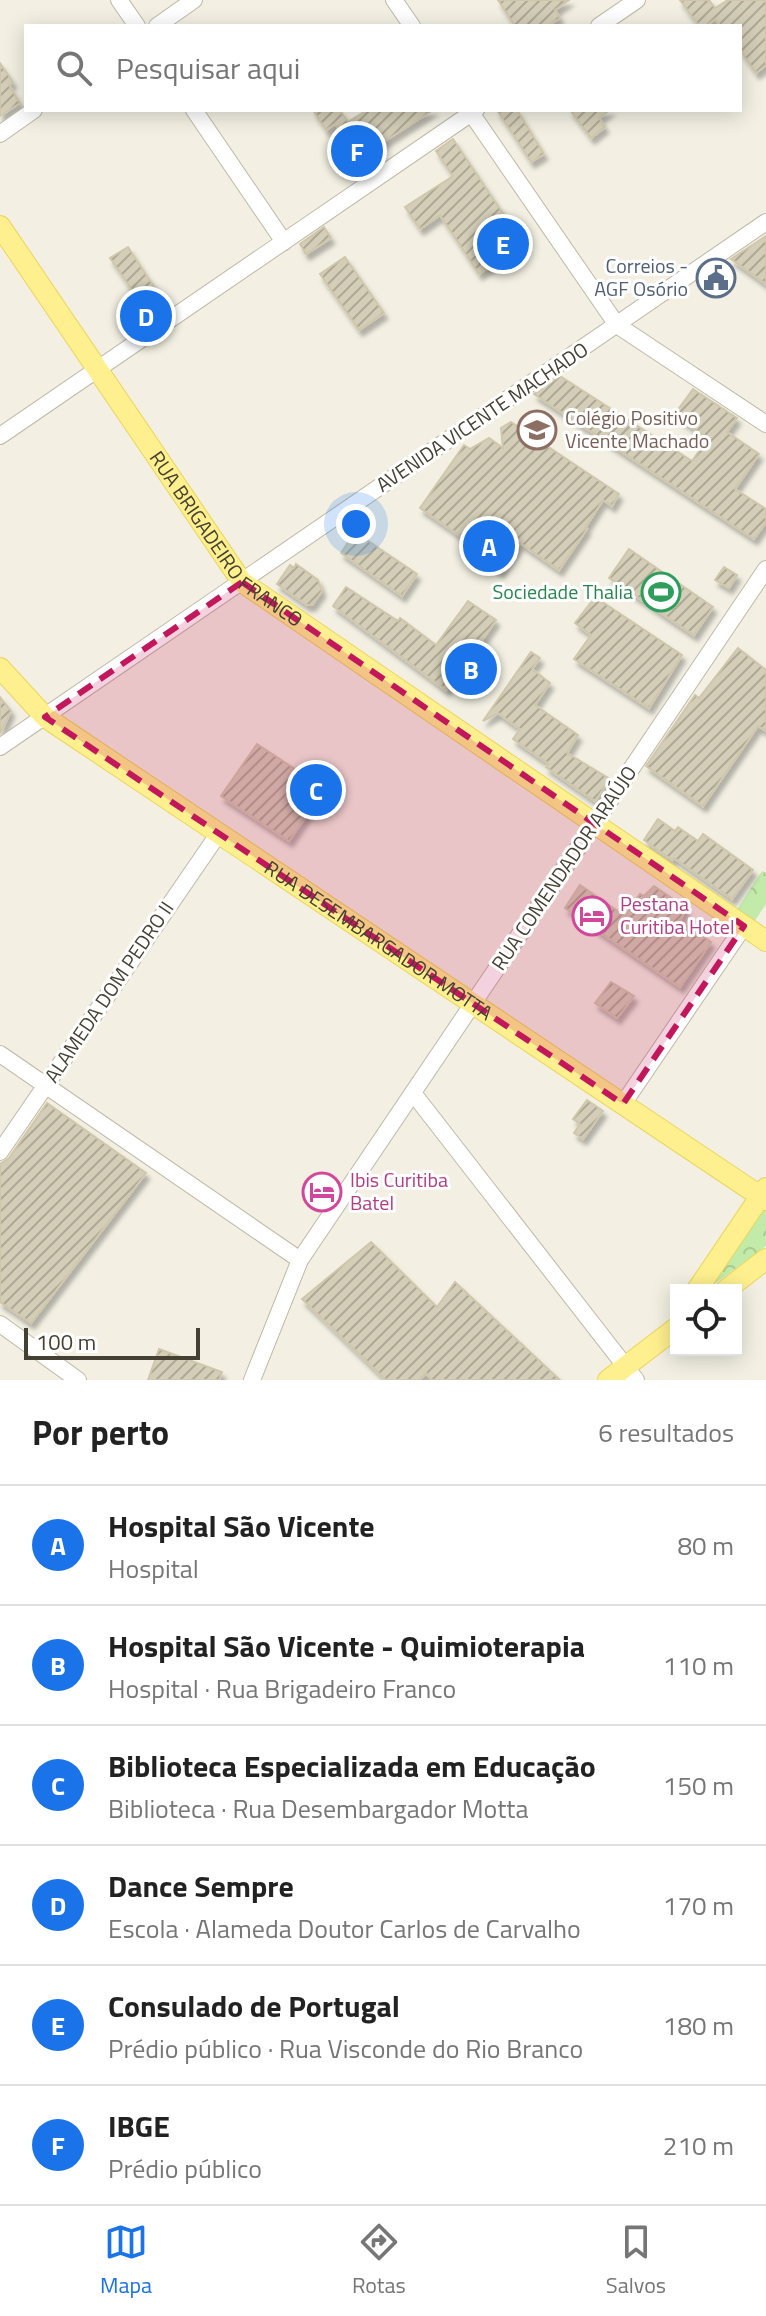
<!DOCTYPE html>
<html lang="pt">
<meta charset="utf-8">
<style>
:root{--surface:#fff;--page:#f6f6f6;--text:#222;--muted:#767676;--line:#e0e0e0;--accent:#1a73e8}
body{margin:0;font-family:"Titillium Web",sans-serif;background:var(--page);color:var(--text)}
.controls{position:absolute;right:24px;bottom:24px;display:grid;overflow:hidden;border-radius:0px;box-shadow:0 4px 20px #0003}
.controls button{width:72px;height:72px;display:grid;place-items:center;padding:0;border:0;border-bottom:2px solid var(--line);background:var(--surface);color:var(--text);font:40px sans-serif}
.scale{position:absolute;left:24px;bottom:20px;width:176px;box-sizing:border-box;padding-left:8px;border:4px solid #444033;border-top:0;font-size:22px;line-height:28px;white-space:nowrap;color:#444033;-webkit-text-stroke:6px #fff;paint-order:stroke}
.you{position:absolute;left:356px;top:524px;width:28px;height:28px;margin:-20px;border:6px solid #fff;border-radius:50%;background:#1a73e8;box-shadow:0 0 0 12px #1a73e833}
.badge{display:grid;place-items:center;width:52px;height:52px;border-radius:50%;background:var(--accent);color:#fff;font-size:26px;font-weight:700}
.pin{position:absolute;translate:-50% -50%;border:4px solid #fff;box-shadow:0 2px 8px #0006}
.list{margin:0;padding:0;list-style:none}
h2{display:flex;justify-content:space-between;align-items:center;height:104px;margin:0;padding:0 32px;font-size:34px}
h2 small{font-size:26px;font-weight:400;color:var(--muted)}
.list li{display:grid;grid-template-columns:52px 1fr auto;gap:24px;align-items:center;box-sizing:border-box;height:120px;padding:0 32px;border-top:2px solid var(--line)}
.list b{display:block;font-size:30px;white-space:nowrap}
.list p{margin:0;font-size:26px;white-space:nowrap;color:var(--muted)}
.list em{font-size:26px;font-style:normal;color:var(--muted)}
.icon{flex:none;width:44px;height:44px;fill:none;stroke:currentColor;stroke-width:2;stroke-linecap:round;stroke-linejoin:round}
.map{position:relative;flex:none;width:766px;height:1380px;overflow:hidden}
.search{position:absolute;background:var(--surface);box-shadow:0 4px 20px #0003;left:24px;right:24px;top:24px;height:88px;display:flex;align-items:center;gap:20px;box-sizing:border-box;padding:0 28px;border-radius:0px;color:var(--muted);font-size:30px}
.sheet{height:824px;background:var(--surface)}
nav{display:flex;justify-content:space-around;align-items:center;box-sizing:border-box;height:112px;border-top:2px solid var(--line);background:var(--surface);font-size:22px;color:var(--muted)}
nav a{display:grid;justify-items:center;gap:4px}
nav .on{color:var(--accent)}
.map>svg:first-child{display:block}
.park{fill:url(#park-crowns)}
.building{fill:url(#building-hatch);stroke:#d0c7ab;stroke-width:2;filter:url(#shadow)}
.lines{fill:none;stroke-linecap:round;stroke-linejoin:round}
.minor-casing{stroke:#beb9a5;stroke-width:18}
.major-casing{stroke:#ead55a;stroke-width:22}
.minor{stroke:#fff;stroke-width:16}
.major{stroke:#fff08f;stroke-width:20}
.marked{fill:#c2185b;fill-opacity:0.2;stroke:#c2185b;stroke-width:6;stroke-dasharray:16 10;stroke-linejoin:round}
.labels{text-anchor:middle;stroke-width:6;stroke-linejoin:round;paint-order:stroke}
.service-label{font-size:20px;fill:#4e5e75;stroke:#fff;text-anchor:end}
.street-label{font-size:20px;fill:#444033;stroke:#fff}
.education-label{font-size:20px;fill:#785e54;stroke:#fff;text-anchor:start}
.leisure-label{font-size:20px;fill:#27864d;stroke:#fff;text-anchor:end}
.hotel-label{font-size:20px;fill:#b23c85;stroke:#fff;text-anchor:start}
</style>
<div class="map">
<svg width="766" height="1380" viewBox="0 0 766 1380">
<defs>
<pattern id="park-crowns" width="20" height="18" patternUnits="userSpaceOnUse" patternTransform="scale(2)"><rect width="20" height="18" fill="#c2eaa9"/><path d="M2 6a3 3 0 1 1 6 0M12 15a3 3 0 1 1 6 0" fill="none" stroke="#a8ca92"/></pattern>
<pattern id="building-hatch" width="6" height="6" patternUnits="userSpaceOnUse" patternTransform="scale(2)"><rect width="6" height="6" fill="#d4ceb8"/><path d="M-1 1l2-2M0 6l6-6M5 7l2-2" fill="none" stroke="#aea996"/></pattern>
<filter id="shadow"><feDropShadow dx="3.5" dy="6" stdDeviation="2" flood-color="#0004"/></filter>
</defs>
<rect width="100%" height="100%" fill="#f3f0e3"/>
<g class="park">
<path d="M762 871 766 873V904L752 925 734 914Z"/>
<path d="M760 1206 766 1210V1246L709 1288Z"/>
</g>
<g class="building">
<path d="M498 0H569L555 10 560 18 547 26H515Z"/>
<path d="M680 0H709L715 8 728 0H766V65L756 73 740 50V26H721L715 19 706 26H699Z"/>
<path d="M0 63 13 82 9 85 20 103 0 116Z"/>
<path d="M313 110H340L348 122 367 110H433L368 152 370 155 352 167 339 149 348 143 335 124 326 130Z"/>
<path d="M497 110H517L544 154 531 162Z"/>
<path d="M570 110H610L599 118 605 127 591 138Z"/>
<path d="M453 139 523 243 479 274 440 215 420 229 405 207 453 176 436 151Z"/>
<path d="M324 227 331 238 306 254 300 244Z"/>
<path d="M766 236V284L731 259Z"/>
<path d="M128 247 164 302 148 313 110 258Z"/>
<path d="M345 257 384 313 359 330 320 274Z"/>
<path d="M560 376 692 461 708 438 674 415 693 389 737 418 727 432 759 454 735 489 766 509V522L754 539 534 394Z"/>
<path d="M511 422 619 494 612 506 603 500 585 528 587 529 559 570 520 543 500 572 461 546 466 540 420 508 464 445 470 449 489 438 503 448 501 428Z"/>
<path d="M355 532 417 574 402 596 341 553Z"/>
<path d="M629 549 713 607 694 635 609 578Z"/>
<path d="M296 564 318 580 322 591 312 605H307L277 584 290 565 294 568Z"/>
<path d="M724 567 737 575 729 588 715 580Z"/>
<path d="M346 587 398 621 400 618 436 645 468 601 496 620 474 652 486 660 467 687 455 678 446 690 333 606Z"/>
<path d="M595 597 682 655 649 708 574 659 591 635 575 623Z"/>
<path d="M738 648 766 670V731L758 726 703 806 646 766 695 695 699 698Z"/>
<path d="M531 652 540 658 532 669 550 683 535 705 578 735 567 753 610 779 595 801 546 767 549 764 513 739 520 729 498 713 483 721Z"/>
<path d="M0 697 11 711 0 734Z"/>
<path d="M257 744 325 789 289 841 221 796Z"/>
<path d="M658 819 675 831 678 827 698 841 703 834 753 870 732 899 674 858 672 860 644 840Z"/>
<path d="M580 885 625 916 640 894 644 896 654 886 686 908 680 921 711 942 680 987 565 908Z"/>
<path d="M611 982 634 996 617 1018 595 1003Z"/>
<path d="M587 1100 603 1111 583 1139 574 1133 580 1124 573 1119Z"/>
<path d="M47 1103 146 1173 31 1323 0 1302V1164L9 1158Z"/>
<path d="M371 1242 437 1307 455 1282 560 1380H432L426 1373 420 1380H386L302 1299Z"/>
<path d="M159 1349 222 1372 219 1380H148Z"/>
</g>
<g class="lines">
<defs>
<g id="minor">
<path d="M119 0 137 26"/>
<path d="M394 0 412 26"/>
<path d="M157 26 194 0"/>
<path d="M599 26 637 0"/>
<path d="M194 110 284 242"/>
<path d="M469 110 617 325 766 424"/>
<path d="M0 134 34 110"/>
<path d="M0 436 476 110"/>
<path d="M0 747 766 222"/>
<path d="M0 1054 300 1260"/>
<path d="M413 1093 636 1380"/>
<path d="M623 1104 744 926"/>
<path d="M0 1152 219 833"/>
<path d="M0 1324 78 1380"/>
<path d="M252 1380 300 1260 766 569"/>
</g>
<g id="major">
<path id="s1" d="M0 226 242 582 766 941"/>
<path id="s2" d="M0 668 45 717 766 1200"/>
<path d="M697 1290 766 1188"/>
<path d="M726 1290 766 1259"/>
<path d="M608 1380 676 1328"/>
</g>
</defs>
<use href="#minor" class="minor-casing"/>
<use href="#major" class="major-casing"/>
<use href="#minor" class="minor"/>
<use href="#major" class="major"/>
</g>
<path class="marked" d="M242 582 744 926 623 1104 45 717Z"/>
<defs>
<symbol id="civic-ring" viewBox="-11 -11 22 22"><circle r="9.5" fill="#fff" stroke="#5c6f8a" stroke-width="1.5"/><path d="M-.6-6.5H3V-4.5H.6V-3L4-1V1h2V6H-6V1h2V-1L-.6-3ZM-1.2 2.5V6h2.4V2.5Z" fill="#5c6f8a"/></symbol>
<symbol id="school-ring" viewBox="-11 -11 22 22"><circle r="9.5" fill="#fff" stroke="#8d6e63" stroke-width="1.5"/><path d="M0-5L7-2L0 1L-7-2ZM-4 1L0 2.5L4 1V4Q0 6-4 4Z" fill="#8d6e63"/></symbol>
<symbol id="stadium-ring" viewBox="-11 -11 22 22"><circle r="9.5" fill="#fff" stroke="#2e9e5b" stroke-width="1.5"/><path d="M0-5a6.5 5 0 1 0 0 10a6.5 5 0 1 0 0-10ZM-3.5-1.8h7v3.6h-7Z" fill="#2e9e5b"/></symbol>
<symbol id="hotel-ring" viewBox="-11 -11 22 22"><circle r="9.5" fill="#fff" stroke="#d1479c" stroke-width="1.5"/><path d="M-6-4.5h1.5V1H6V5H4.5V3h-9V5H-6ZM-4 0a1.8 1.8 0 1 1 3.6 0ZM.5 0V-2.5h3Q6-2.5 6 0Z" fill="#d1479c"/></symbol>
</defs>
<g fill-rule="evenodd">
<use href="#civic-ring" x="694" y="256" width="44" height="44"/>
<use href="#school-ring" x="515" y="408" width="44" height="44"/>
<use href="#stadium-ring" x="639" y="570" width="44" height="44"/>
<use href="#hotel-ring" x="570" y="894" width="44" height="44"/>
<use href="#hotel-ring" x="300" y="1170" width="44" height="44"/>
</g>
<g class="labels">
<g class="service-label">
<text x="688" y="273">Correios -<tspan x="688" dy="23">AGF Osório</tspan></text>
</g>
<g class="street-label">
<text transform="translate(482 417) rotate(-34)" y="7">AVENIDA VICENTE MACHADO</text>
<text dy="7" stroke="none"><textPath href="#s1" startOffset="388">RUA BRIGADEIRO FRANCO</textPath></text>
<text transform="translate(564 868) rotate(-56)" y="7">RUA COMENDADOR ARAÚJO</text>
<text dy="7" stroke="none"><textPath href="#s2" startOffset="468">RUA DESEMBARGADOR MOTTA</textPath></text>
<text transform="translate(109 992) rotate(-56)" y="7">ALAMEDA DOM PEDRO II</text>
</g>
<g class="education-label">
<text x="565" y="425">Colégio Positivo<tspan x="565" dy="23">Vicente Machado</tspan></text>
</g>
<g class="leisure-label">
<text x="633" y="599">Sociedade Thalia</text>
</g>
<g class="hotel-label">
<text x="620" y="911">Pestana<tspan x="620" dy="23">Curitiba Hotel</tspan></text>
<text x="350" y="1187">Ibis Curitiba<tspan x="350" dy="23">Batel</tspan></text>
</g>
</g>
</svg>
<div class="controls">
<button><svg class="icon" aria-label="locate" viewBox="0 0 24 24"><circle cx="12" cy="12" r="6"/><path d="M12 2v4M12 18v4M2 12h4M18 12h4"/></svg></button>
</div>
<div class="scale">100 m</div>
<div class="you"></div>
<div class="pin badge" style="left:489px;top:546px">A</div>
<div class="pin badge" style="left:471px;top:669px">B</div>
<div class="pin badge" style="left:316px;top:790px">C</div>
<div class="pin badge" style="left:146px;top:316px">D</div>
<div class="pin badge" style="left:503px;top:244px">E</div>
<div class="pin badge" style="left:357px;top:151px">F</div>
<div class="search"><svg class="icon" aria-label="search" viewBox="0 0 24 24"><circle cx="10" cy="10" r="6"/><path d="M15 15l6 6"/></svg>Pesquisar aqui</div>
</div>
<section class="sheet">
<h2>Por perto<small>6 resultados</small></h2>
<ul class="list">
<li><span class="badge">A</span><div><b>Hospital São Vicente</b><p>Hospital</p></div><em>80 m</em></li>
<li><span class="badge">B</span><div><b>Hospital São Vicente - Quimioterapia</b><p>Hospital · Rua Brigadeiro Franco</p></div><em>110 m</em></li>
<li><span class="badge">C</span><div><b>Biblioteca Especializada em Educação</b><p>Biblioteca · Rua Desembargador Motta</p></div><em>150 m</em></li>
<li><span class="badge">D</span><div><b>Dance Sempre</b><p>Escola · Alameda Doutor Carlos de Carvalho</p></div><em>170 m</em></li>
<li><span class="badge">E</span><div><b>Consulado de Portugal</b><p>Prédio público · Rua Visconde do Rio Branco</p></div><em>180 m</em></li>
<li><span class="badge">F</span><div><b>IBGE</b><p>Prédio público</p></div><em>210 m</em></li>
</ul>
</section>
<nav>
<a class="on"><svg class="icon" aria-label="map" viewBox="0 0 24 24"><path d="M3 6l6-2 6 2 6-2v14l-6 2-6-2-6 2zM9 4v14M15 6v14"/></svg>Mapa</a>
<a><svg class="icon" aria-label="directions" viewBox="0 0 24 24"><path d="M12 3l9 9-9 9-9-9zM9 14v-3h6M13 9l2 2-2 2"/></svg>Rotas</a>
<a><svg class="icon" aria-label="saved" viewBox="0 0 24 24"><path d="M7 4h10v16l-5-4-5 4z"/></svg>Salvos</a>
</nav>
